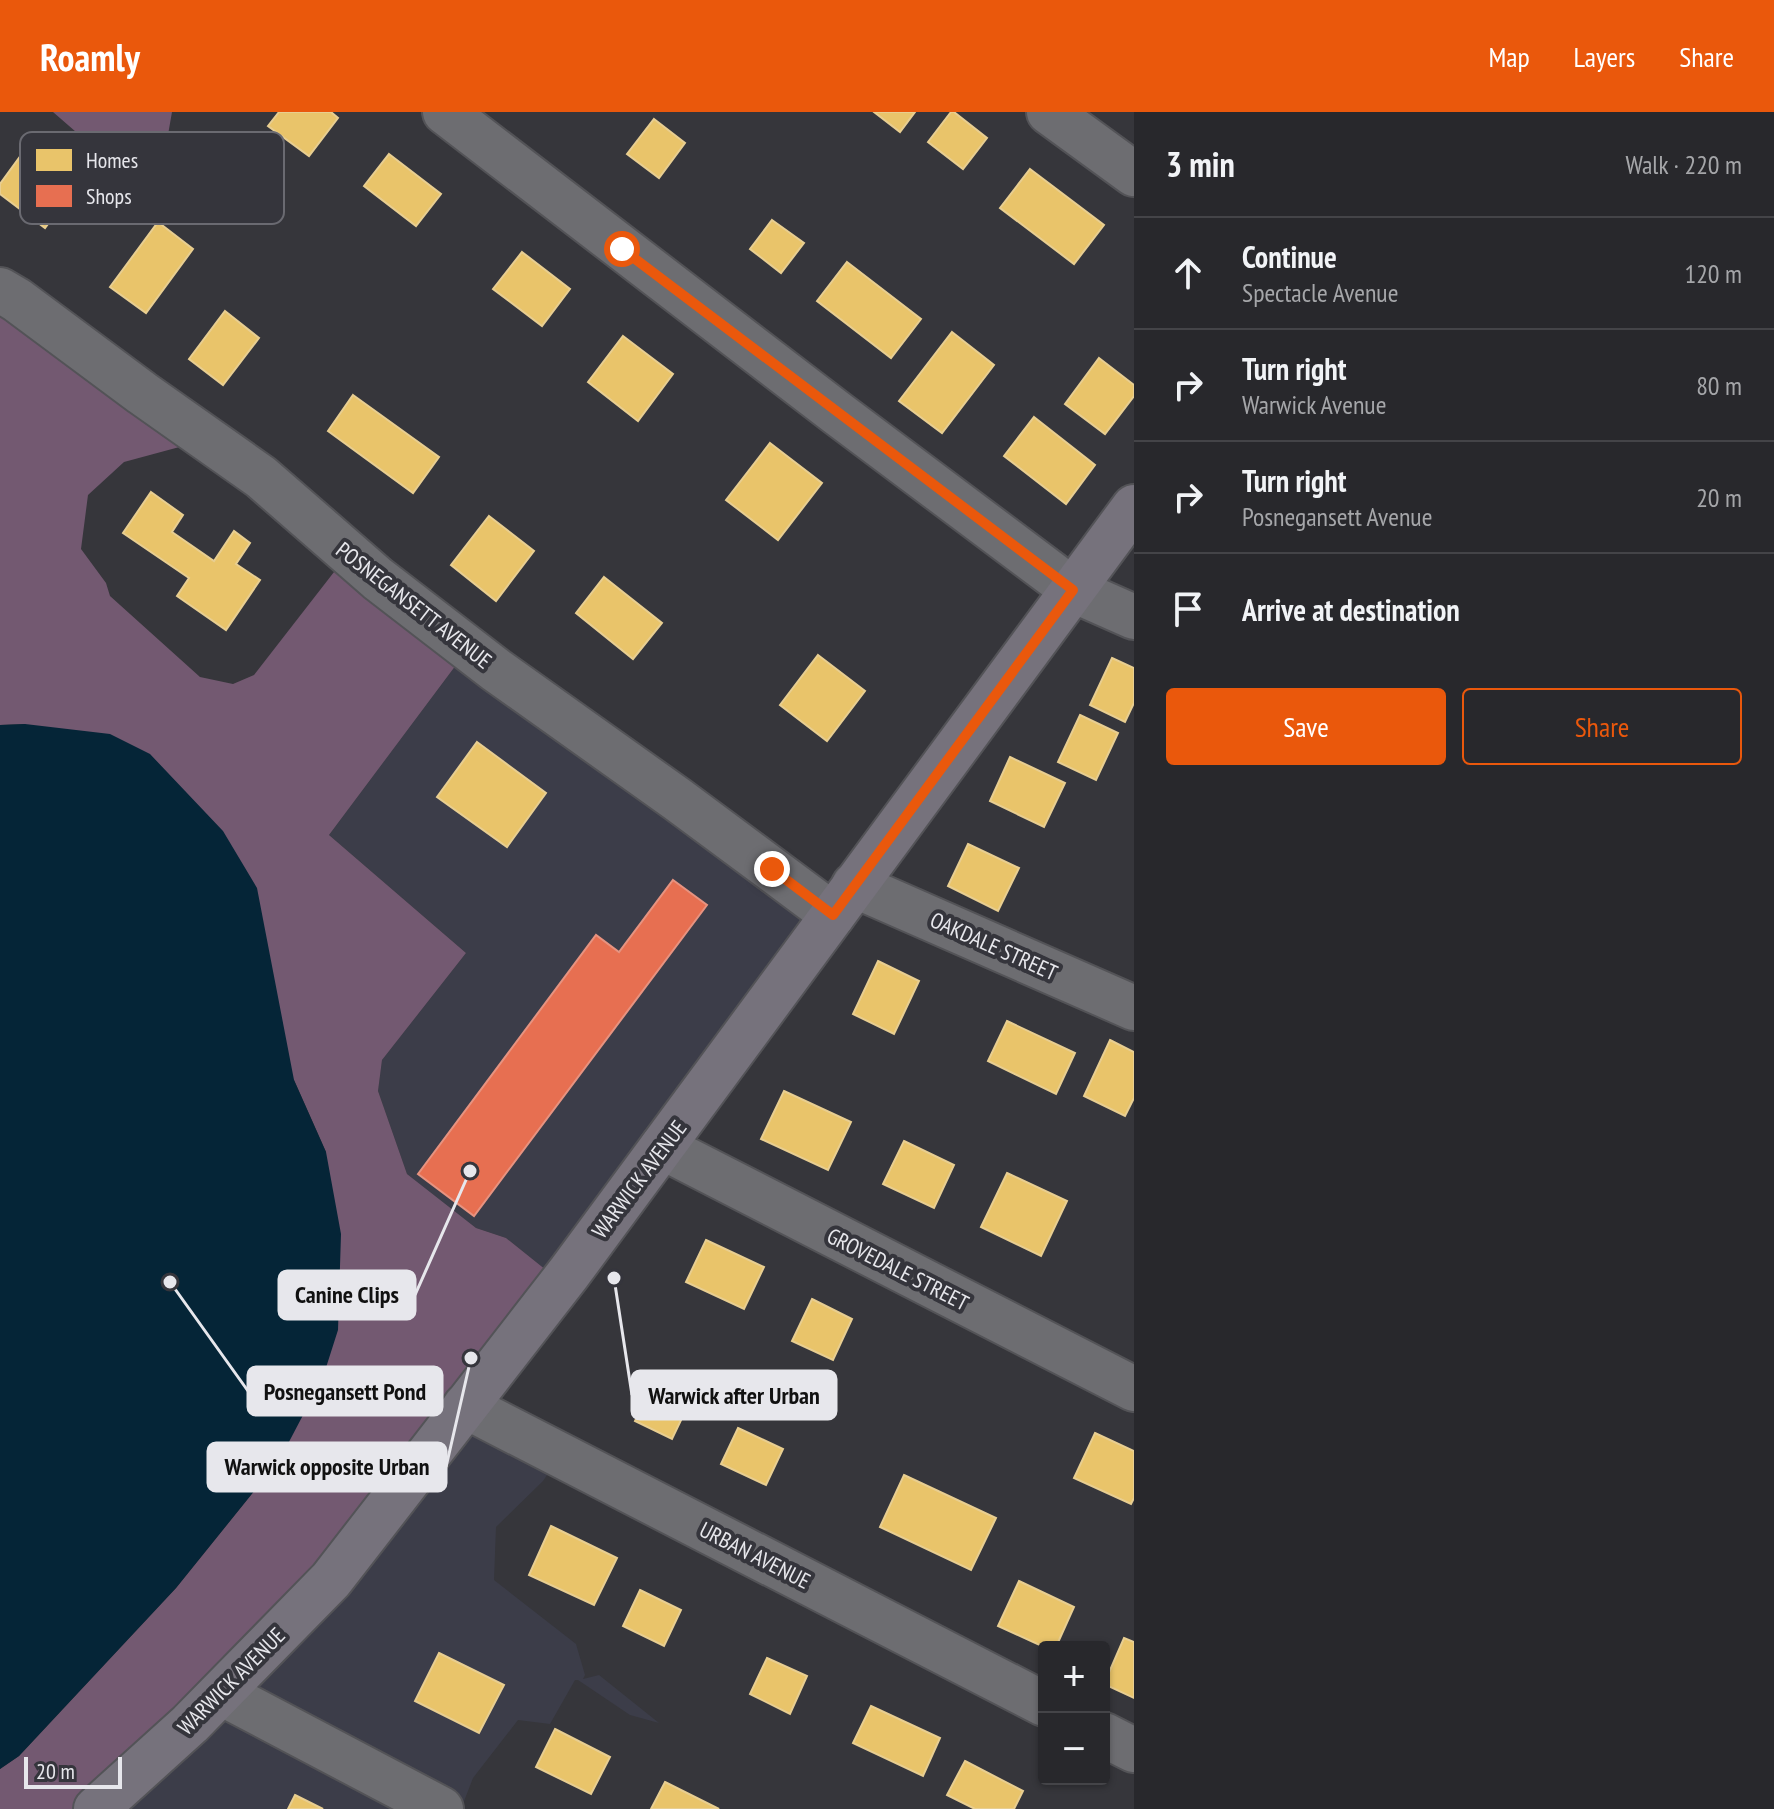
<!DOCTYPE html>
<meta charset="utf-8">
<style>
:root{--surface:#28282c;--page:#303034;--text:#f1f3f6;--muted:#a5a6a9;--line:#444448;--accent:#ea580c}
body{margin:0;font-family:"PT Sans Narrow",sans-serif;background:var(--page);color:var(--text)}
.controls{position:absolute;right:24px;bottom:24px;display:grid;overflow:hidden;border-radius:8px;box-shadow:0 2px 6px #0004}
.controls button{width:72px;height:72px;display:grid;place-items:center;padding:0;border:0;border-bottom:2px solid var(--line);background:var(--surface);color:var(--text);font:40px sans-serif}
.scale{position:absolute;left:24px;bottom:20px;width:98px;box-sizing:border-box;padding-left:8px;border:4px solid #e7e7ec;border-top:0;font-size:22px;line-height:28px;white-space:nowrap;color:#e7e7ec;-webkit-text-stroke:6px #35353c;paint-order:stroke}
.stop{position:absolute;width:24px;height:24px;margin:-18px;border:6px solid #ea580c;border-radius:50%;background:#fff}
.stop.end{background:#ea580c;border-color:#fff;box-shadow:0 2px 8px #0008}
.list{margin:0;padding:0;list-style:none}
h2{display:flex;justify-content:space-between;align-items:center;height:104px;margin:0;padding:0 32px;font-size:34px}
h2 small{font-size:26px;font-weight:400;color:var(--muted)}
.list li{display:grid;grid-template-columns:52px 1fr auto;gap:24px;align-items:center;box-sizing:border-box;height:112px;padding:0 32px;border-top:2px solid var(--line)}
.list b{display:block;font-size:30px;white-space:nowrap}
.list p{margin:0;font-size:26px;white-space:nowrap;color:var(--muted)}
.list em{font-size:26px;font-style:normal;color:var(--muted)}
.actions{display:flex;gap:16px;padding:24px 32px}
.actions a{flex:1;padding:18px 0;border:2px solid var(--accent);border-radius:8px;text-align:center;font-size:28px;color:var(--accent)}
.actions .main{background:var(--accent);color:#fff}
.icon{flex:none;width:44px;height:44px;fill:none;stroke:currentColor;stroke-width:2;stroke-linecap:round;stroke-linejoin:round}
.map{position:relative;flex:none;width:1134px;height:1697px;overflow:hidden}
header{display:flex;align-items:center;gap:48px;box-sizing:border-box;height:112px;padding:0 40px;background:var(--accent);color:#fff}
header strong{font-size:38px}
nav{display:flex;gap:44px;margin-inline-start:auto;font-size:28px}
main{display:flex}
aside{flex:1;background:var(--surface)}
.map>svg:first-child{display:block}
.built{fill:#3c3d49}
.forest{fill:#735971}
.water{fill:#052537}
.homes{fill:#e9c46a;stroke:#e8ce91;stroke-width:2}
.shops{fill:#e76f51;stroke:#e79380;stroke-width:2}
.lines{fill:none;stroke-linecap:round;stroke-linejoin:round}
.minor-casing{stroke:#535357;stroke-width:48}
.major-casing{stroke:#535357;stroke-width:48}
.minor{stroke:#6d6d71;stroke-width:44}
.major{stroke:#76727c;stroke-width:44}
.route{stroke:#ea580c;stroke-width:10}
.labels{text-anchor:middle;stroke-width:8;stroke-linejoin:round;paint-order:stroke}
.street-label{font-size:22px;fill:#e7e7ec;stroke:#35353c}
.key{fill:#35353c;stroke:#6a6a71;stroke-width:2}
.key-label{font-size:22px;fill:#e7e7ec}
.leader{fill:none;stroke:#e7e7ec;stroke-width:3}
.callout-dot{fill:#e7e7ec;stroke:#35353c;stroke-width:3}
.callout{fill:#e7e7ec;stroke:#e7e7ec;stroke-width:3}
.callout-label{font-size:24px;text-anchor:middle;font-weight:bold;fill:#111}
</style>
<header>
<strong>Roamly</strong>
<nav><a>Map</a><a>Layers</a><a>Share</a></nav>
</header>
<main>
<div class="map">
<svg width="1134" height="1697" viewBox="0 0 1134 1697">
<rect width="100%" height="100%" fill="#36363b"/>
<g class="built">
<path d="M471 533 832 798 561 1170 506 1126 476 1116 407 1062 378 979 382 948 466 841 329 723Z"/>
<path d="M463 1301 560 1344 543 1369 496 1415 494 1468 576 1532 585 1563 583 1567 599 1563 659 1611 630 1603 578 1568H575L550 1612 518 1608 473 1666 461 1697H98Z"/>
</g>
<g class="forest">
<path d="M53 0H172L163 51 150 55 129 66Z"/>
<path d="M0 175 209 327 124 350 88 383 81 437 106 471 110 484 200 565 233 572 254 563 348 442 471 533 329 723 466 841 382 948 378 979 407 1062 476 1116 506 1126 561 1170 481 1278 98 1697H0V1657L19 1644 176 1476 280 1347 326 1040 294 968 25 612 0 613Z"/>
</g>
<path class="water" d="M25 612 110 622 150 642 223 719 257 776 294 968 326 1040 341 1122 338 1218 323 1265 280 1347 176 1476 19 1644 0 1657V613Z"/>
<g class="homes">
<path d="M279 0H331L338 6 309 44 268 14Z"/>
<path d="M874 0H915L900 20Z"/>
<path d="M951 0H954L987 26 963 57 928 30Z"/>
<path d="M654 7 685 31 659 66 627 42Z"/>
<path d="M27 35 77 72 45 116 0 82V72Z"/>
<path d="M389 42 441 82 416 114 364 74Z"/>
<path d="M1030 57 1104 113 1074 152 1000 96Z"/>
<path d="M772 108 804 131 781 161 750 137Z"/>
<path d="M158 110 193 137 146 201 110 175Z"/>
<path d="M522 140 570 177 542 214 493 177Z"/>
<path d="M847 150 921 207 891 246 817 189Z"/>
<path d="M225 199 259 226 223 273 189 247Z"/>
<path d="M952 220 994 253 942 321 899 289Z"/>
<path d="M623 224 673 262 638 309 588 270Z"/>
<path d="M1099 246 1134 273V284L1105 322 1065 292Z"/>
<path d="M353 283 439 345 413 381 328 319Z"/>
<path d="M1034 305 1095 353 1066 392 1004 344Z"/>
<path d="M770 331 822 371 778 428 726 388Z"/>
<path d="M151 380 183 403 172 420 214 449 234 419 250 431 236 452 260 468 226 518 177 484 189 466 123 421Z"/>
<path d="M489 404 534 439 496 489 451 453Z"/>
<path d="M604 465 662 511 633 547 576 501Z"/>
<path d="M818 543 865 579 827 629 780 593Z"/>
<path d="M1112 546 1134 556V591L1125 610 1090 593Z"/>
<path d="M1080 603 1118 621 1096 668 1058 650Z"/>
<path d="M477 630 546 681 507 735 437 685Z"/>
<path d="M1010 645 1065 671 1044 715 990 689Z"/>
<path d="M968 732 1019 756 998 799 948 774Z"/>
<path d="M878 849 919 869 894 922 853 902Z"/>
<path d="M1007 909 1075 941 1056 982 988 949Z"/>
<path d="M1110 928 1134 940V986L1125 1004 1084 984Z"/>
<path d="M784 979 851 1010 828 1058 761 1027Z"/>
<path d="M904 1029 954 1053 934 1096 883 1072Z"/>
<path d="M1007 1061 1067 1089 1041 1144 981 1115Z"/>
<path d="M706 1128 764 1155 744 1197 686 1170Z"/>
<path d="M812 1187 852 1207 833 1248 792 1229Z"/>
<path d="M658 1261 695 1279 672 1327 635 1309Z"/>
<path d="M738 1316 783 1337 766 1373 721 1352Z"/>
<path d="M1095 1321 1134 1339V1386L1131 1392 1074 1366Z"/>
<path d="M904 1363 996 1406 971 1458 880 1415Z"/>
<path d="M551 1414 617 1446 594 1493 529 1463Z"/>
<path d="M1019 1469 1074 1495 1056 1535H1044L998 1514Z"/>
<path d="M640 1478 681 1498 664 1534 623 1514Z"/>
<path d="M1124 1526 1134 1530V1586L1104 1572Z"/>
<path d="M439 1541 504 1573 479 1621 415 1589Z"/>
<path d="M767 1546 807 1564 790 1602 750 1582Z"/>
<path d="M871 1594 940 1626 923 1664 853 1631Z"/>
<path d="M555 1617 610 1645 591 1682 536 1655Z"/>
<path d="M965 1649 1023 1679 1014 1697H975L947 1683Z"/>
<path d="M665 1670 719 1697H651Z"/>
<path d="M295 1683 323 1697H288Z"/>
</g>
<path class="shops" d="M673 768 707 793 474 1104 418 1062 596 823 619 840Z"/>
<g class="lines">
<defs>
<g id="minor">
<path d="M445 0 837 301 1073 478 1134 505"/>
<path d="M1049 0 1134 62"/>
<path d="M0 178 17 188 142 281 261 365 378 467 496 558 677 687 833 803"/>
<path d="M854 773 1134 896"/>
<path d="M662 1035 1134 1277"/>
<path d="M465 1294 1044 1592"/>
<path d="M221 1581 441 1697"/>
<path d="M1104 1623 1134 1638"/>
</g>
<path id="major" d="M96 1697 190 1612 331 1468 569 1161 1134 395"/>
</defs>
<use href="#minor" class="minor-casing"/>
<use href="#major" class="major-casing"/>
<use href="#minor" class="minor"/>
<use href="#major" class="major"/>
</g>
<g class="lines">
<path class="route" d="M622 137 1073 478 833 803 772 757"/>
</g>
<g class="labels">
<g class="street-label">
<text transform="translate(414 493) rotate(38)" y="8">POSNEGANSETT AVENUE</text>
<text transform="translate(994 834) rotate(24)" y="8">OAKDALE STREET</text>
<text transform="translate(639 1067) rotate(-53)" y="8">WARWICK AVENUE</text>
<text transform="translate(898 1157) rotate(27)" y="8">GROVEDALE STREET</text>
<text transform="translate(755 1443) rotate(27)" y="8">URBAN AVENUE</text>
<text transform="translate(231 1569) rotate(-45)" y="8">WARWICK AVENUE</text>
</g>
</g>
<rect x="20" y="20" width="264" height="92" rx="12" class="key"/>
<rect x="36" y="37" width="36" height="22" fill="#e9c46a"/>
<rect x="36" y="73" width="36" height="22" fill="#e76f51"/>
<g class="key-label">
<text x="86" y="56">Homes</text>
<text x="86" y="92">Shops</text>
</g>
<path class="leader" d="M470 1059L415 1183M170 1170L248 1279M614 1166L632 1283M471 1246L446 1355"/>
<g class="callout-dot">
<circle cx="470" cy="1059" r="8"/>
<circle cx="170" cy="1170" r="8"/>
<circle cx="614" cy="1166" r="8"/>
<circle cx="471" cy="1246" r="8"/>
</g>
<g class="callout">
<rect x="279" y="1159" width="136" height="48" rx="8"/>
<rect x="248" y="1255" width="194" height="48" rx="8"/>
<rect x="632" y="1259" width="204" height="48" rx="8"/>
<rect x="208" y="1331" width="238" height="48" rx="8"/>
</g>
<g class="callout-label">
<text x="347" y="1191">Canine Clips</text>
<text x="345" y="1288">Posnegansett Pond</text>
<text x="734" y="1292">Warwick after Urban</text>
<text x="327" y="1363">Warwick opposite Urban</text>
</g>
</svg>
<div class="controls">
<button>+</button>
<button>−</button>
</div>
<div class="scale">20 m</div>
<div class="stop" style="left:622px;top:137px"></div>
<div class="stop end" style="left:772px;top:757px"></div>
</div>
<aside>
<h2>3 min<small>Walk · 220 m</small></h2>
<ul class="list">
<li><svg class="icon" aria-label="ahead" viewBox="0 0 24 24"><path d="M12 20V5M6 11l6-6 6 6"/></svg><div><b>Continue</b><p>Spectacle Avenue</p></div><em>120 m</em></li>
<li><svg class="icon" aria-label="right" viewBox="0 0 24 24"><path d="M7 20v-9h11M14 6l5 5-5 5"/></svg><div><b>Turn right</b><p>Warwick Avenue</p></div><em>80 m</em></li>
<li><svg class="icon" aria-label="right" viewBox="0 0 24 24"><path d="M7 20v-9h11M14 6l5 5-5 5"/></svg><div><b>Turn right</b><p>Posnegansett Avenue</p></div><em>20 m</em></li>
<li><svg class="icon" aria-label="arrive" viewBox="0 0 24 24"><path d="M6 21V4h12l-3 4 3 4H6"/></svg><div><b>Arrive at destination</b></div></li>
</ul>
<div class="actions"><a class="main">Save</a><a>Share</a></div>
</aside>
</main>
